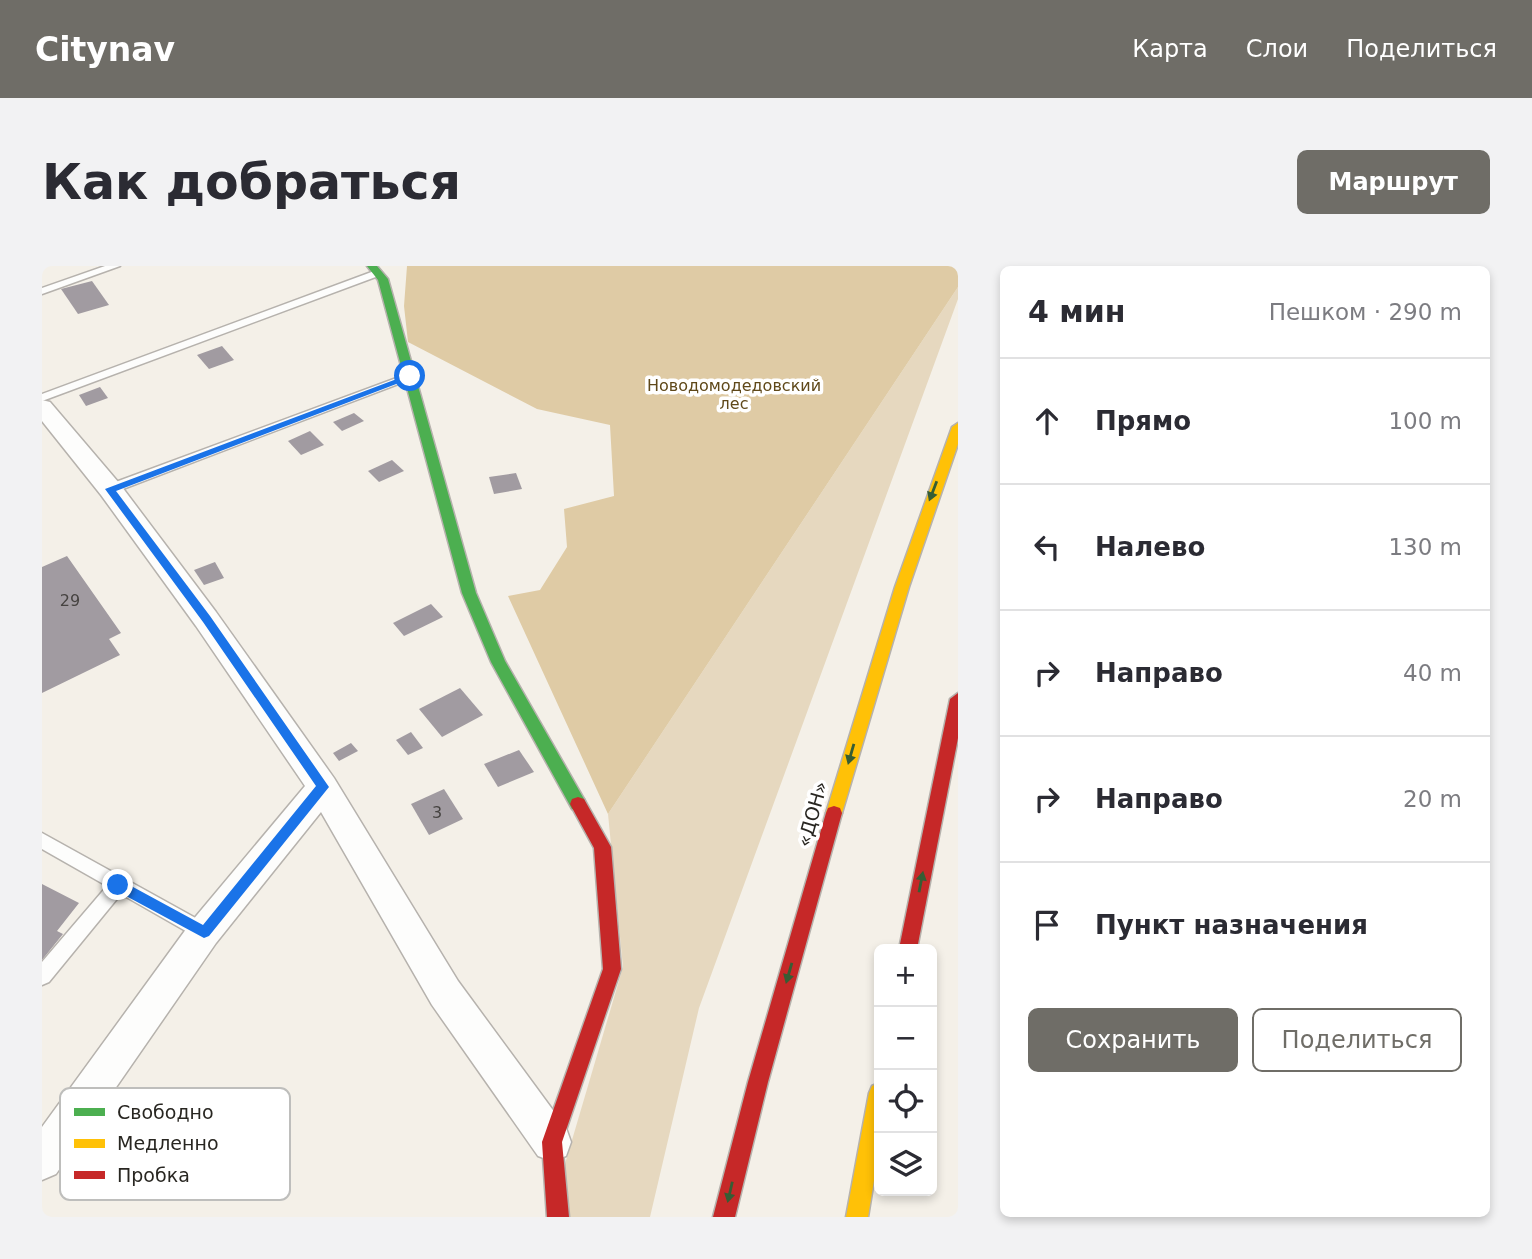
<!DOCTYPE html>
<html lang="ru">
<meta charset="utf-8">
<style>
:root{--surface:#fff;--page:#f2f2f3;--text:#2b2b33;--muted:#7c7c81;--line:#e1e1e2;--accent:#6f6d67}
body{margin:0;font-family:"DejaVu Sans",sans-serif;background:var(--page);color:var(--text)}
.controls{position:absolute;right:21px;bottom:21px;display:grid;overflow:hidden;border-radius:10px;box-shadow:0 4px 10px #0003}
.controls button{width:63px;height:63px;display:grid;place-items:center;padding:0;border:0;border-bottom:2px solid var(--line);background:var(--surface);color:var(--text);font:35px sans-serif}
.stop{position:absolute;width:21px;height:21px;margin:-16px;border:5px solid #1a73e8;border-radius:50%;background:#fff}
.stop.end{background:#1a73e8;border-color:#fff;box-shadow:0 2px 7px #0008}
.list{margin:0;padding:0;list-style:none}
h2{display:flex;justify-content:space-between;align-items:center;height:91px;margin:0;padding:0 28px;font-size:30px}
h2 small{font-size:23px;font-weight:400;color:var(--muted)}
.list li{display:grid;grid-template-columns:46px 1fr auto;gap:21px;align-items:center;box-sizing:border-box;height:126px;padding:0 28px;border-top:2px solid var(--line)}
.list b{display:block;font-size:26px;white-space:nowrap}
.list em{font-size:23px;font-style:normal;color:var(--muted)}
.actions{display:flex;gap:14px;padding:21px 28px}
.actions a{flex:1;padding:16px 0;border:2px solid var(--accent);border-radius:10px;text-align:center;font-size:24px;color:var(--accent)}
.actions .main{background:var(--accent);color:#fff}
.icon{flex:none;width:38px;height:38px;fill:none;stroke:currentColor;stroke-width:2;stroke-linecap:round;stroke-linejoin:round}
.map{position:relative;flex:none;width:916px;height:951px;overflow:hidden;border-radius:10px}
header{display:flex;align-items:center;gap:42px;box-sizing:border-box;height:98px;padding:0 35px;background:var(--accent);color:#fff}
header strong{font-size:33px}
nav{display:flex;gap:38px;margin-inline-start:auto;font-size:24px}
.intro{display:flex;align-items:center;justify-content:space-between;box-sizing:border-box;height:168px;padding:0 42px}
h1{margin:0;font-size:49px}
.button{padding:18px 32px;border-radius:10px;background:var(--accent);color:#fff;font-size:24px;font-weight:700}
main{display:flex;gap:42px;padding:0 42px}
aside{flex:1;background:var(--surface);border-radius:10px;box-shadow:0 4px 10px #0003}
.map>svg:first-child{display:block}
.green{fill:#e6d8bf}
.forest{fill:#dfcba5}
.building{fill:#a19ba1}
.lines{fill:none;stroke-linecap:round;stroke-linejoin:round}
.lane-casing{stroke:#b6b2ad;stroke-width:3}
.street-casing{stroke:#b6b2ad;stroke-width:3}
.fast-casing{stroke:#b6b2ad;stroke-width:3}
.slow-casing{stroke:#b6b2ad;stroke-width:3}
.jam-casing{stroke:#b6b2ad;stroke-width:3}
.lane{fill:#fdfdfc;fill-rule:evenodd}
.street{fill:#fdfdfc;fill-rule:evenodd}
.fast{fill:#4caf50;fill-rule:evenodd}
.slow{fill:#ffc107;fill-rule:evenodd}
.jam{fill:#c62828;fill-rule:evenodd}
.oneway{fill:#365d34}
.route{fill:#1a73e8}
.labels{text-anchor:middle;stroke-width:7;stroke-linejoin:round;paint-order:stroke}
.far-park-label{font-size:16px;fill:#5f4819;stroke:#fff}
.number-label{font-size:16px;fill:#464341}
.street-label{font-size:19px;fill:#282621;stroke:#fff}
.key{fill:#fff;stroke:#bebebc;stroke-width:2}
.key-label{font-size:19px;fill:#282621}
</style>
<header>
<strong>Citynav</strong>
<nav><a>Карта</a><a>Слои</a><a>Поделиться</a></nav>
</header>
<div class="intro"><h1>Как добраться</h1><a class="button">Маршрут</a></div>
<main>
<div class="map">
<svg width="916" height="951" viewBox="0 0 916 951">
<rect width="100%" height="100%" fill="#f4f0e8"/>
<path class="green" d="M916 21V33L657 742 608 951H515L520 908 581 701 566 548Z"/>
<path class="forest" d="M365 0H910L916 3V21L566 548 466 330 498 324 525 281 522 243 572 230 568 159 495 143 366 76 362 40Z"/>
<g class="building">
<path d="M50 15 67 39 36 48 19 23Z"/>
<path d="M180 80 192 94 167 103 155 89Z"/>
<path d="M58 121 66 132 44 140 37 129Z"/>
<path d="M312 147 322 155 300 165 291 156Z"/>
<path d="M268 165 282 179 259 189 246 175Z"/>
<path d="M350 194 362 205 337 216 326 205Z"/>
<path d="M474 207 480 223 452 228 447 211Z"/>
<path d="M25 290 79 367 67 373 78 389 0 427V301Z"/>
<path d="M173 296 182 312 162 319 152 304Z"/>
<path d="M389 338 401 351 362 370 351 357Z"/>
<path d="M418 422 441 449 400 471 377 443Z"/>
<path d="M369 466 381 482 366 489 354 474Z"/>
<path d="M309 477 316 485 297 495 291 487Z"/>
<path d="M477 484 492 506 456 521 442 498Z"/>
<path d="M402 523 421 553 387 569 369 538Z"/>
<path d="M0 618 37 637 15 665 21 668 0 694Z"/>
</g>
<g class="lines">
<defs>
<g id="lane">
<path d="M63 0H78L0 28V22Z"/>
<path d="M335 4 340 7 339 9 0 135V128Z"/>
<path d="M368 107 374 110 372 112 73 226H63L62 223 63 220Z"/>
<path d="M0 567 168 660 171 666 168 672 162 674 156 672 79 628 7 716 0 719V696L65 620 0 583Z"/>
<path d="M10 870 78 905 81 912 78 919 71 922 64 919 3 887 0 879 3 873Z"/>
</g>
<path id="street" d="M0 134 8 136 77 217 174 346 292 512 416 715 524 862 529 876 524 890 510 895 496 890 390 739 279 546 174 677 14 908 0 914V861L150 655 263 520 154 360 59 229 0 155Z"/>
<path id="fast" d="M325 0H335L346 13 434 327 463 395 542 533 544 538 542 543 536 545 530 543 449 396 420 327 336 14Z"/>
<g id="slow">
<path d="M916 157V178L867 321 800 547 798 552 792 554 786 552 784 547 853 321 910 161Z"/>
<path d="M837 817V884L826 951H804L827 827 830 820Z"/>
</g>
<g id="jam">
<path d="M916 427V472L875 683H857L908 433Z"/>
<path d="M536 531 542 533 569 581 579 703 520 876 527 951H505L500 876 561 703 552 582 528 538 530 533Z"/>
<path d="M792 540 798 542 800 547 726 816 693 951H671L706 816 784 547 786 542Z"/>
</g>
</defs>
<use href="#lane" class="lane-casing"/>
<use href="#street" class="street-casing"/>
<use href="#fast" class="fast-casing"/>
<use href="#slow" class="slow-casing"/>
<use href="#jam" class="jam-casing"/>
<use href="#lane" class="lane"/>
<use href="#street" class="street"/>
<use href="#fast" class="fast"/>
<use href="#slow" class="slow"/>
<use href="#jam" class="jam"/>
</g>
<defs><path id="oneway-solid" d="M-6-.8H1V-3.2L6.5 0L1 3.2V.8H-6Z" transform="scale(1.75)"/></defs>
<g class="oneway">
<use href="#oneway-solid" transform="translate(891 225) rotate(111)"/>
<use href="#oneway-solid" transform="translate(809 488) rotate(106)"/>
<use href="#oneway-solid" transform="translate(879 616) rotate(-79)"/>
<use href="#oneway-solid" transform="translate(747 707) rotate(106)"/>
<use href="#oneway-solid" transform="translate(688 926) rotate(103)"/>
</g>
<path class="route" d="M368 108 370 112 74 225 168 350 287 521 167 670 162 672 71 623V615H80L161 659 274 520 161 356 63 223Z"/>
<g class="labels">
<g class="far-park-label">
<text x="692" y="125">Новодомодедовский<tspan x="692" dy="18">лес</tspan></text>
</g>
<g class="number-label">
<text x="28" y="340">29</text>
<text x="395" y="552">3</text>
</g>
<g class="street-label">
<text transform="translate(770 548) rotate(-74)" y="7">«ДОН»</text>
</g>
</g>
<rect x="18" y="822" width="230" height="112" rx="10" class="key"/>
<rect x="32" y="842" width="31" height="8" fill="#4caf50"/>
<rect x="32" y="873" width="31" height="9" fill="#ffc107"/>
<rect x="32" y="905" width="31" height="8" fill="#c62828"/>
<g class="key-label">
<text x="75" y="853">Свободно</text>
<text x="75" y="884">Медленно</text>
<text x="75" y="916">Пробка</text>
</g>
</svg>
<div class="controls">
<button>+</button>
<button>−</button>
<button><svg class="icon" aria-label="locate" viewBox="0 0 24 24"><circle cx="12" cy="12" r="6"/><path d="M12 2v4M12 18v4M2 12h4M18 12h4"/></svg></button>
<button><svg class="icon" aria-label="layers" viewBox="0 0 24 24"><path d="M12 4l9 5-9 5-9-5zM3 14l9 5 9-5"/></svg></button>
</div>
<div class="stop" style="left:368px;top:110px"></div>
<div class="stop end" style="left:76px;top:619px"></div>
</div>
<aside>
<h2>4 мин<small>Пешком · 290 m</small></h2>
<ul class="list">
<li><svg class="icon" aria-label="ahead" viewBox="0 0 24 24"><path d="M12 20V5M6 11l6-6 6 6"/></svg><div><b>Прямо</b></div><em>100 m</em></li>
<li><svg class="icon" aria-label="left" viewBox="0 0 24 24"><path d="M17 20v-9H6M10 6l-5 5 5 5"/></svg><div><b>Налево</b></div><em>130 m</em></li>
<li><svg class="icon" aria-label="right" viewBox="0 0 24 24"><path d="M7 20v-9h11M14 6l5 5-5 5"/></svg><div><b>Направо</b></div><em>40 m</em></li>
<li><svg class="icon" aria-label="right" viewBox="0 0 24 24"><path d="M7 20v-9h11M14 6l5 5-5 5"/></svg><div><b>Направо</b></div><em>20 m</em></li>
<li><svg class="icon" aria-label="arrive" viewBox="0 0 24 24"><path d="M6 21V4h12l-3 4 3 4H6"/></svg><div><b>Пункт назначения</b></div></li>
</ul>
<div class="actions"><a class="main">Сохранить</a><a>Поделиться</a></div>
</aside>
</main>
